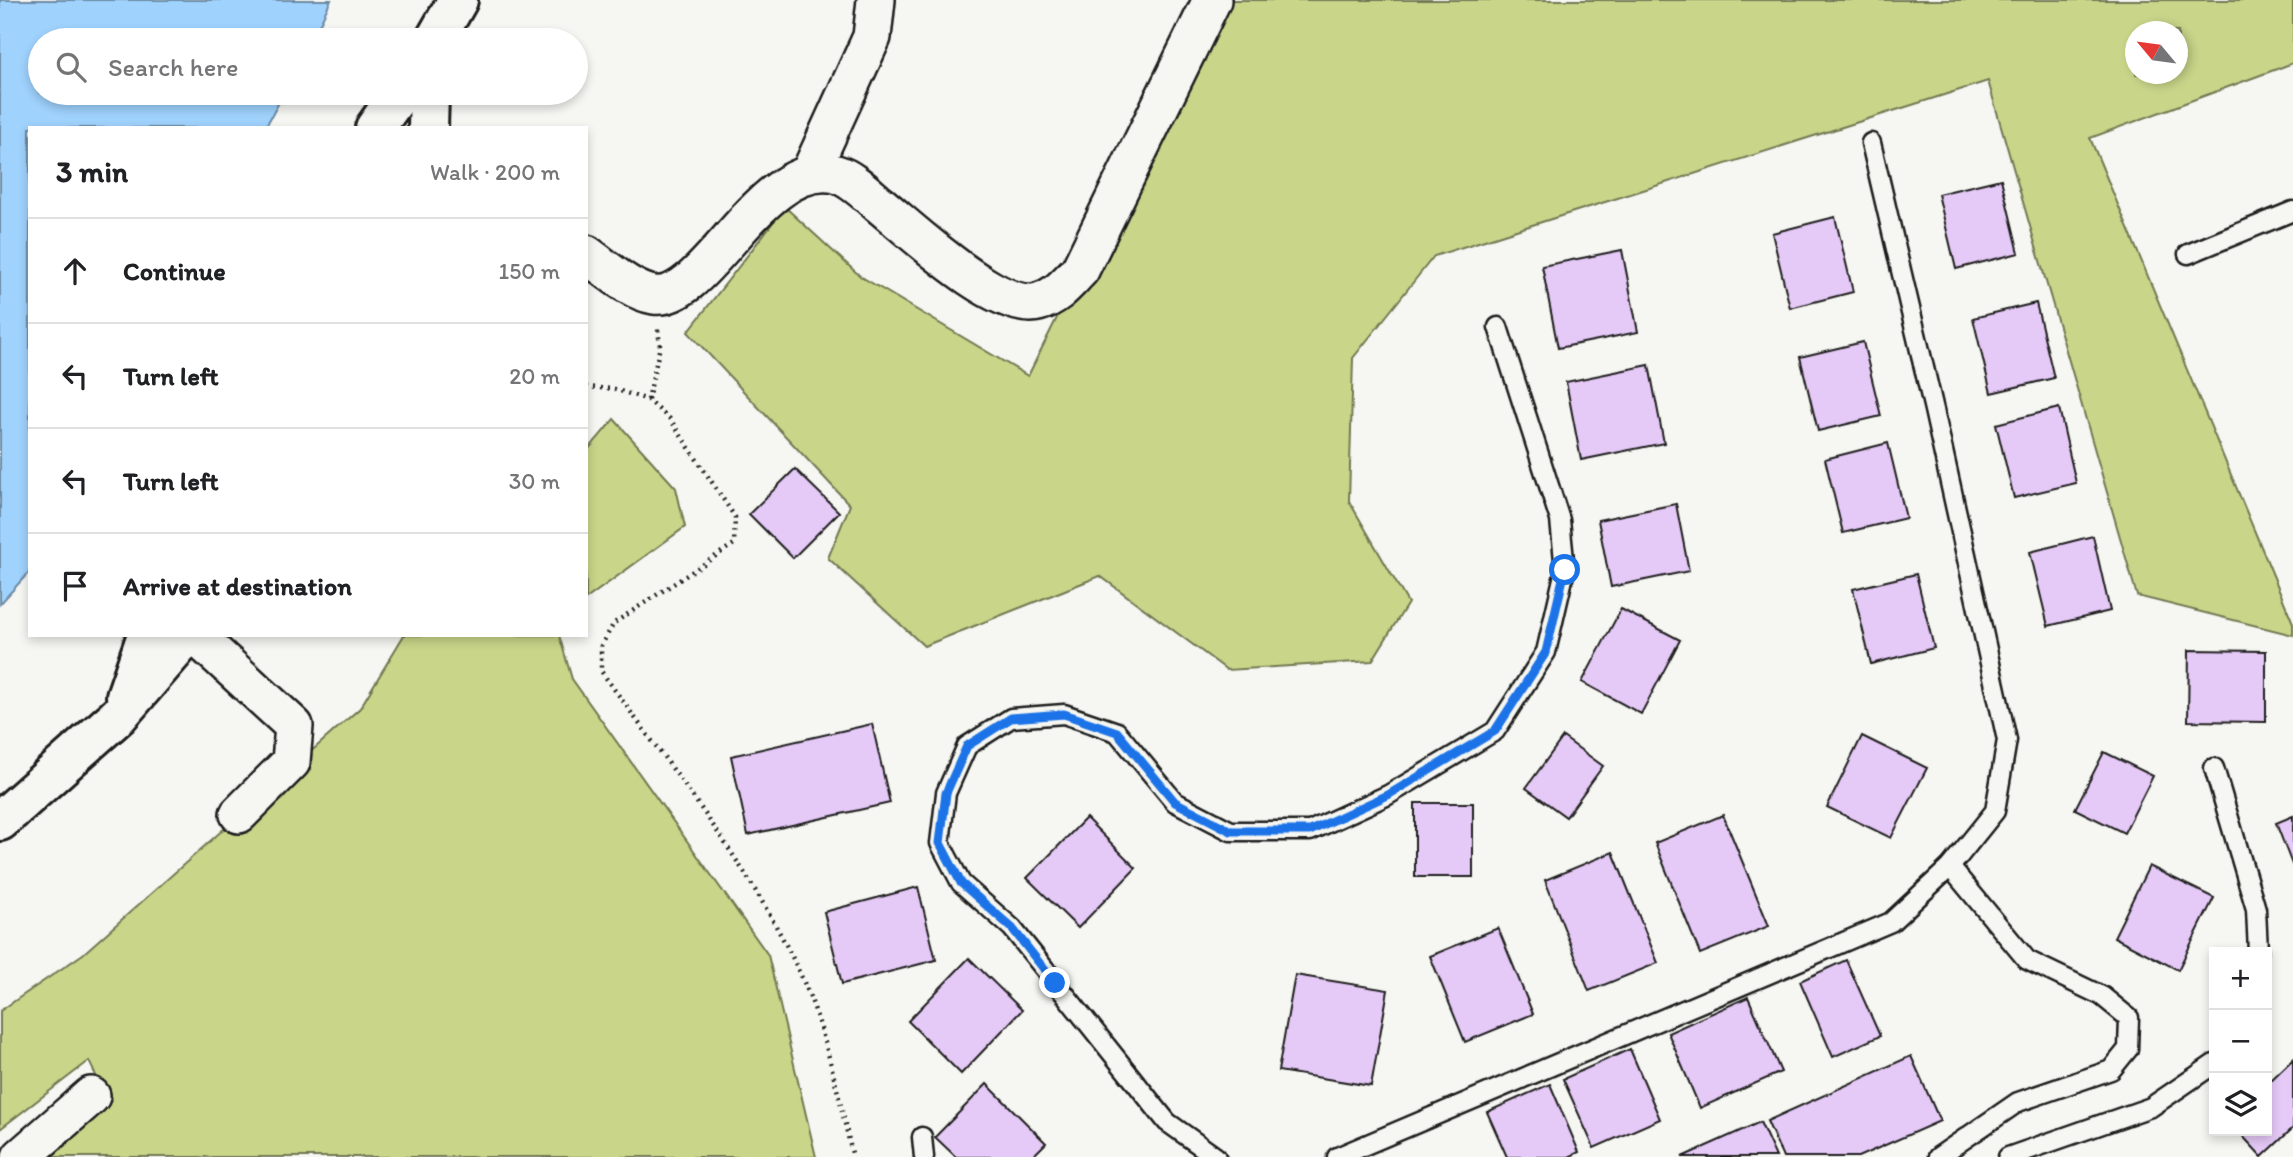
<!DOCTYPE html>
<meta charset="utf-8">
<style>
:root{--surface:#fff;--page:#f2f2f2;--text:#202124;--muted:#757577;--line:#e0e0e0}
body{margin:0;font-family:Itim,sans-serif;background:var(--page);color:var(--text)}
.controls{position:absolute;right:21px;bottom:21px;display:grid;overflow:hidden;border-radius:0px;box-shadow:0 4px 10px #0003}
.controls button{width:63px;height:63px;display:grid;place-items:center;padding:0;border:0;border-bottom:2px solid var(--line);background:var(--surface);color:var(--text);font:35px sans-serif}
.compass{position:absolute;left:2125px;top:21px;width:63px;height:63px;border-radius:50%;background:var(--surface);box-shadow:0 4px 10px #0003;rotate:299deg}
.stop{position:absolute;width:21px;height:21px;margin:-16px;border:5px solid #1a73e8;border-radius:50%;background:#fff}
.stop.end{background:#1a73e8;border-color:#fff;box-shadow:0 2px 7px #0008}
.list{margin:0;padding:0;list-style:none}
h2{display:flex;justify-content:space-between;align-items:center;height:91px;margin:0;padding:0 28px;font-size:30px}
h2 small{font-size:23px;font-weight:400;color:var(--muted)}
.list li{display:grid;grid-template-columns:46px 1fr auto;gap:21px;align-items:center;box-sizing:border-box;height:105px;padding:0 28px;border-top:2px solid var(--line)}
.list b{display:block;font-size:26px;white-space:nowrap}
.list em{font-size:23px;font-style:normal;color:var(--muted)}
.icon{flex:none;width:38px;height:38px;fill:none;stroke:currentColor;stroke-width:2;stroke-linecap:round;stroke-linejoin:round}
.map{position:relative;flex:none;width:2293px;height:1157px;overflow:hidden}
.search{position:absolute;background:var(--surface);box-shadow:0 4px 10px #0003;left:28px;top:28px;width:560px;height:77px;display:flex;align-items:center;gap:18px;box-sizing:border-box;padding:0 24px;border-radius:38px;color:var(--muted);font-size:26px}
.panel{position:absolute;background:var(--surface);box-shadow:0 4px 10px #0003;left:28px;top:126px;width:560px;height:511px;border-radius:0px}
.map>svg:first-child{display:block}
.green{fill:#c9d589;stroke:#727852;stroke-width:2;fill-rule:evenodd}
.water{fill:#9fd2fd;stroke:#6b89a3;stroke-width:2}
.building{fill:#e5c9f7;stroke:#1c1c1c;stroke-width:2}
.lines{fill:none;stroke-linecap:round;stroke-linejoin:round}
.service-casing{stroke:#1c1c1c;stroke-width:23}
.minor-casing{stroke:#1c1c1c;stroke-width:42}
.primary-casing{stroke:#1c1c1c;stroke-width:44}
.path{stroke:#1c1c1c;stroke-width:4.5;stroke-dasharray:2 5;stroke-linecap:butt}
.service{stroke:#f6f6f2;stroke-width:18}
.minor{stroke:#f6f6f2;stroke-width:37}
.primary{stroke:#f6f6f2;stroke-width:38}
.route{stroke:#1a73e8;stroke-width:9}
</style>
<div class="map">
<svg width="2293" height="1157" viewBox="0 0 2293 1157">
<rect width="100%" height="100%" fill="#f6f6f2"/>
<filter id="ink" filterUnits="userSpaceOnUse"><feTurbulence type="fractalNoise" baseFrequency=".0143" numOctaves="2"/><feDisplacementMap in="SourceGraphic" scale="14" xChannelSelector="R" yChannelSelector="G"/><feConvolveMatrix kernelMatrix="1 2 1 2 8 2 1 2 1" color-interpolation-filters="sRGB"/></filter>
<g filter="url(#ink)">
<g class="green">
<path d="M1215 0H2293V63L2090 138 2293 623V635L2137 596 1988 81 1434 256 1353 358 1349 501 1408 603 1372 661 1227 670 1100 576 924 646 828 558 850 505 688 332 785 207 860 276 1028 376ZM2136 32H2178V74H2136Z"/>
<path d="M614 419 676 488 685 527 586 599V452Z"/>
<path d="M404 635H559L572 679 768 955 816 1157H51L109 1103 89 1061 0 1129V1011L83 954 360 708Z"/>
</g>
<path class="water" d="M0 0H331L312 40H40V93H284L265 128H30V571L0 604Z"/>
<g class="building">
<path d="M2001 179 2019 253 1956 269 1938 194Z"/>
<path d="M1835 217 1853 292 1790 308 1772 233Z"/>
<path d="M1622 250 1638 332 1558 348 1542 266Z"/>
<path d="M2036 303 2054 378 1991 393 1973 318Z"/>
<path d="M1863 342 1881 416 1818 431 1800 357Z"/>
<path d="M1649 365 1664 443 1581 460 1566 382Z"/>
<path d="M2059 408 2076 483 2014 498 1996 424Z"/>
<path d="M1888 443 1906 518 1843 533 1825 459Z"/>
<path d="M795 469 839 512 793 558 749 514Z"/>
<path d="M1676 504 1689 571 1611 587 1598 520Z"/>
<path d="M2093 536 2110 611 2048 626 2030 552Z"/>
<path d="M1916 574 1934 648 1871 664 1853 589Z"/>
<path d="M1621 609 1680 640 1641 714 1582 682Z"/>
<path d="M2189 650 2266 651V722L2188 721Z"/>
<path d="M872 724 890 803 748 835 731 756Z"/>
<path d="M1862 736 1927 768 1891 838 1827 807Z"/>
<path d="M1563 737 1603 766 1566 817 1526 788Z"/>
<path d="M2104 752 2153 776 2124 833 2075 809Z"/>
<rect x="1415" y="803" width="58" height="74"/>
<path d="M1723 815 1769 926 1700 954 1655 843Z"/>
<path d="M2293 816V867L2276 823Z"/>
<path d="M1086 818 1136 868 1078 928 1027 878Z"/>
<path d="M1613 852 1658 963 1589 991 1545 880Z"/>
<path d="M2149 866 2214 898 2178 970 2114 937Z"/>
<path d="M918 887 936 960 842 984 824 912Z"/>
<path d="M1498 928 1533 1014 1465 1042 1430 956Z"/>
<path d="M969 958 1022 1010 961 1074 908 1021Z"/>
<path d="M1846 960 1880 1036 1833 1057 1800 981Z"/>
<path d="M1295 975 1388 990 1371 1086 1278 1071Z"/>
<path d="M1748 997 1781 1072 1700 1108 1668 1033Z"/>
<path d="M1630 1049 1660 1119 1594 1148 1563 1079Z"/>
<path d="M1911 1056 1940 1121 1858 1157H1783L1767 1121Z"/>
<path d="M2293 1059V1128L2262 1157 2238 1131H2267V1084Z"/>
<path d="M987 1084 1046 1143 1032 1157H956L935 1137Z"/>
<path d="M1550 1084 1579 1152 1569 1157H1507L1487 1112Z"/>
<path d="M1760 1122 1776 1157H1682Z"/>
</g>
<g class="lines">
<defs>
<g id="service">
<path d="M2188 254 2293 211"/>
<path d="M2214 768 2256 909 2258 952"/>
<path d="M922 1137 924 1157"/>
<path d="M1216 1157 1167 1122 1012 928 961 883 940 843 946 793 967 746 1011 718 1064 714 1117 732 1175 802 1231 831H1310L1388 795 1495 731 1546 652 1565 570 1560 520 1498 327"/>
<path d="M1337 1157 1891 922 1950 867 1995 811 2007 740 1934 410 1871 143"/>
<path d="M1938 1157 2018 1102 2111 1070 2128 1049 2129 1018 2102 996 2027 960 1950 867"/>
<path d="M2008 1157 2151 1107 2214 1064"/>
</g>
<g id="minor">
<path d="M810 173 872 37 876 0"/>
<path d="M586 254C606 268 630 291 654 295 707 303 760 158 836 174 851 178 867 194 879 204 910 229 998 313 1038 302 1057 297 1067 283 1080 270L1212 0"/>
<path d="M195 635 294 726 291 762 239 814"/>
<path d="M21 1157 91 1096"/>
</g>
<g id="primary">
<path d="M435 40 458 0"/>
<path d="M375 128 400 93"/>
<path d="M428 128 429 93"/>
<path d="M126 696 147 635"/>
<path d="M0 821 119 715 188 635"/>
</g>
</defs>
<use href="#service" class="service-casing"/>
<use href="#minor" class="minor-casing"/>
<use href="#primary" class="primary-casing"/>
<g class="path">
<path d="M586 387 614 389 648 400 670 419 735 517 734 544 614 623 601 646V671C671 769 752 867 802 978 826 1030 839 1101 853 1157"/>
<path d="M648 400 660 346 658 329"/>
</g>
<use href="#service" class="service"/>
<use href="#minor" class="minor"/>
<use href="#primary" class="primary"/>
</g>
</g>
<g class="lines" filter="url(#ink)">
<path class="route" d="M1055 983 1012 928 961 883 940 843 946 793 967 746 1011 718 1064 714 1117 732 1175 802 1231 831H1310L1388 795 1495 731 1546 652 1565 570"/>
</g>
</svg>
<div class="controls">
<button>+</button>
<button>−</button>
<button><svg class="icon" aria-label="layers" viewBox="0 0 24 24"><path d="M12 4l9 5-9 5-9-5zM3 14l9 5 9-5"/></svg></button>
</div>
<svg class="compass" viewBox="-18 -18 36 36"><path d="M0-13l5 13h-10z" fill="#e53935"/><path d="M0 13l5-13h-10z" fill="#757577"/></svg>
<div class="stop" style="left:1565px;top:570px"></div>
<div class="stop end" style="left:1055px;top:983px"></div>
<div class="search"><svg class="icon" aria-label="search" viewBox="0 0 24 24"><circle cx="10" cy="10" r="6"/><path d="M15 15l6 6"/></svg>Search here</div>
<section class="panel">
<h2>3 min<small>Walk · 200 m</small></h2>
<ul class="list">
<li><svg class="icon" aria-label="ahead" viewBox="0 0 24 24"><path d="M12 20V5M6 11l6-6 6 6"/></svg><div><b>Continue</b></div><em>150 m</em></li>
<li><svg class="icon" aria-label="left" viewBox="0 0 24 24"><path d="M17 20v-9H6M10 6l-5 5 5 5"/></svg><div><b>Turn left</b></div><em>20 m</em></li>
<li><svg class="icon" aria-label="left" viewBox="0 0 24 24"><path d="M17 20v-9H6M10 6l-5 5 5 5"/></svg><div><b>Turn left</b></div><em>30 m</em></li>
<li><svg class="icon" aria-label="arrive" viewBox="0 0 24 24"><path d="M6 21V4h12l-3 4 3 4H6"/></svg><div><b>Arrive at destination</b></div></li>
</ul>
</section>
</div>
